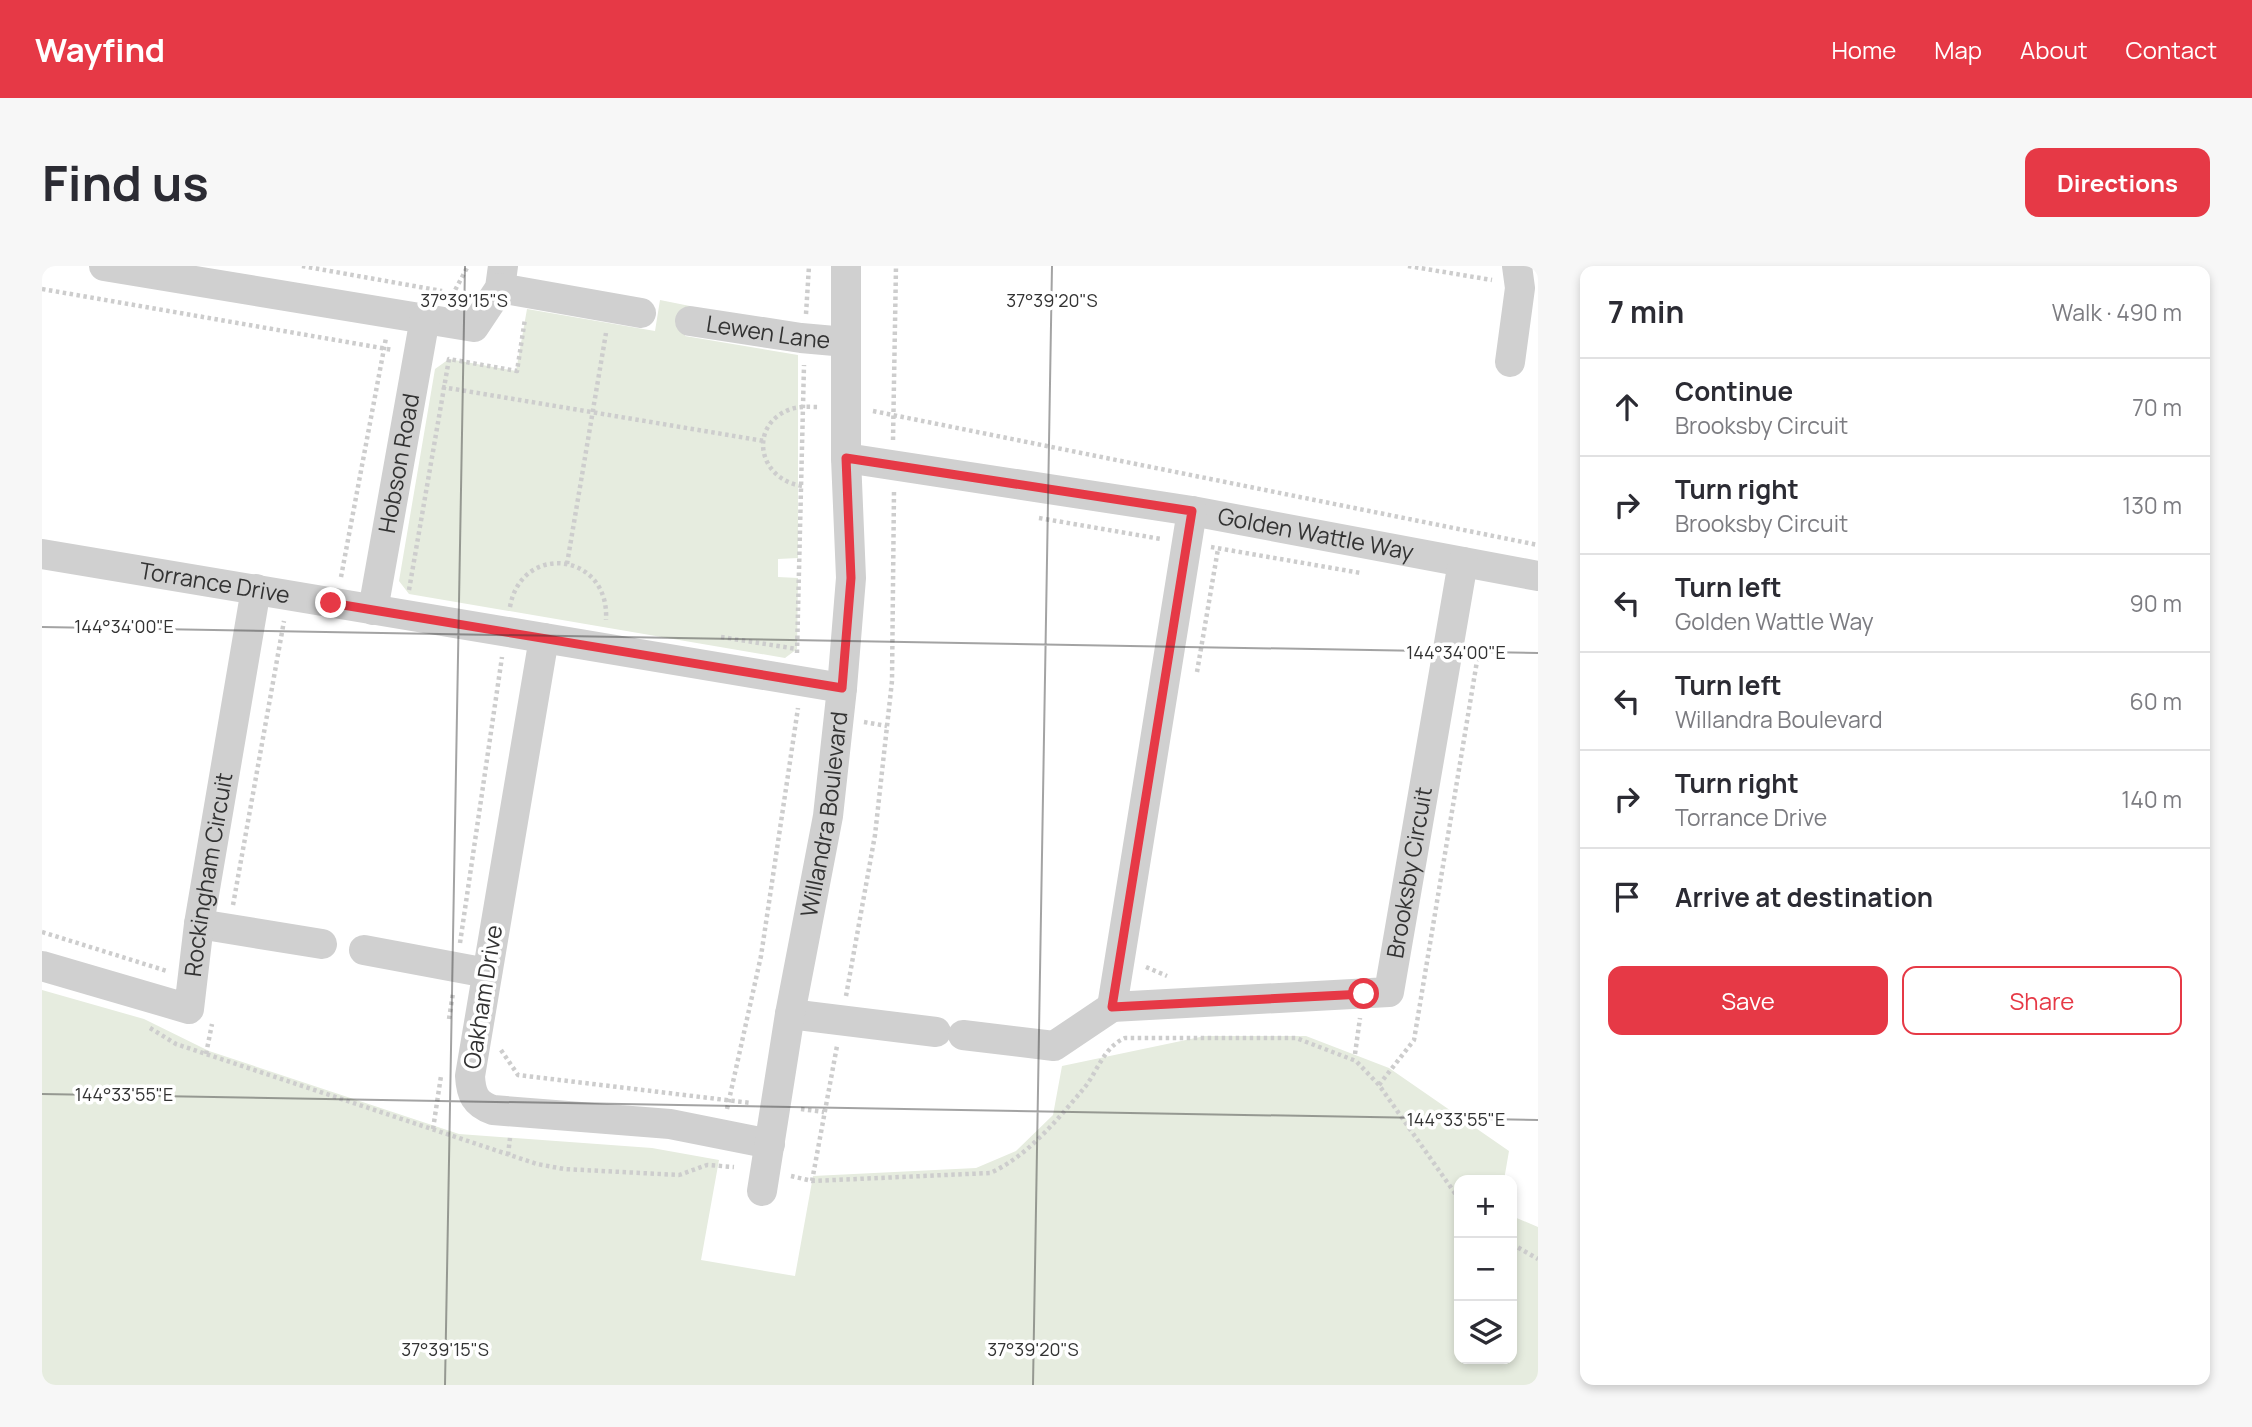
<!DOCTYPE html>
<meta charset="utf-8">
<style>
:root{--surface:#fff;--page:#f7f7f7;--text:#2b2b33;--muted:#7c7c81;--line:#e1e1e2;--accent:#e63946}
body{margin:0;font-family:Manrope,sans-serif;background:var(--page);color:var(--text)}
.controls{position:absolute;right:21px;bottom:21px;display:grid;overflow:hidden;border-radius:14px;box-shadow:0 4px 10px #0003}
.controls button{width:63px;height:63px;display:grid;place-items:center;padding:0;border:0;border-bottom:2px solid var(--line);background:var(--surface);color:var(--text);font:35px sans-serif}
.stop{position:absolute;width:21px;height:21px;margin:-16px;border:5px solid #e63946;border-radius:50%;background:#fff}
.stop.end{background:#e63946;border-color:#fff;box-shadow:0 2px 7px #0008}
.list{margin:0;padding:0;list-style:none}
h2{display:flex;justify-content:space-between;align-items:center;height:91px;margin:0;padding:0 28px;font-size:30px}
h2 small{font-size:23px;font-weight:400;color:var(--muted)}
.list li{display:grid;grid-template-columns:46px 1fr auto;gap:21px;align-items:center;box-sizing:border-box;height:98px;padding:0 28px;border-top:2px solid var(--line)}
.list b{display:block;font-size:26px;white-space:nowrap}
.list p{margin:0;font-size:23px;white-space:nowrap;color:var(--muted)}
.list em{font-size:23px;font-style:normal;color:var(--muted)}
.actions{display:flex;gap:14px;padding:21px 28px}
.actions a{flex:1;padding:16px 0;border:2px solid var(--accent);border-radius:14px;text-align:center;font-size:24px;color:var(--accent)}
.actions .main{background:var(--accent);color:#fff}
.icon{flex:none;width:38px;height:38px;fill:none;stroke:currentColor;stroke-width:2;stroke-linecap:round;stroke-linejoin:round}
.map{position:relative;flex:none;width:1496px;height:1119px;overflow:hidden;border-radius:14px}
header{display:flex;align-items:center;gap:42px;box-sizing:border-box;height:98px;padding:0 35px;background:var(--accent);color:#fff}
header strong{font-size:33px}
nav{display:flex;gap:38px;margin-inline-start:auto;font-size:24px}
.intro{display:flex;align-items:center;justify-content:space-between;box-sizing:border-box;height:168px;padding:0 42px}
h1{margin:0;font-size:49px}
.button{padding:18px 32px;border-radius:14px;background:var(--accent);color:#fff;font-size:24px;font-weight:700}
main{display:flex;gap:42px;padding:0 42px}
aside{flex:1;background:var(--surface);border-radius:14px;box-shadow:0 4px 10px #0003}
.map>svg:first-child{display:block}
.green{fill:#e6ecdf}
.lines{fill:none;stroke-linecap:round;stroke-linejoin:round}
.path{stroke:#cdcdcd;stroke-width:4.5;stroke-dasharray:3.5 3.5;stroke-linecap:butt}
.minor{stroke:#d0d0d0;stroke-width:30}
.route{stroke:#e63946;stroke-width:9}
.ticks{fill:none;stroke:#333;stroke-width:2;stroke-opacity:0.45}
.labels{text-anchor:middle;stroke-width:7;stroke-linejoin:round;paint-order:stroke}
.street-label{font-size:23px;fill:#333;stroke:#fff}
.ticks-label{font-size:18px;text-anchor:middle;fill:#333;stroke:#fff;stroke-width:7;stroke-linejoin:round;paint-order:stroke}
</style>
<header>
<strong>Wayfind</strong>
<nav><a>Home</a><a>Map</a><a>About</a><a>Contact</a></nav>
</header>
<div class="intro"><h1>Find us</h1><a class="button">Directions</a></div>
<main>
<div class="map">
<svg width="1496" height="1119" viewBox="0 0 1496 1119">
<rect width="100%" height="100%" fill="#fff"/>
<g class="green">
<path d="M618 34 648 40 643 70 756 89V292L736 293V311L756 312 755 383 743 392 367 328 357 315 393 103 407 93 474 105 485 43 613 65Z"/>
<path d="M0 724 102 753 167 785 417 868 610 882 677 894 659 994 753 1010 771 910 934 902 974 885 1011 849 1020 800 1163 770H1264L1347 802 1467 885 1462 914H1417V1093H1470V950L1496 961V1119H0Z"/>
</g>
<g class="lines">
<g class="path">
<path d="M260 0 400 25"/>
<path d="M1366 0 1450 14"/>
<path d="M0 23 351 84"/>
<path d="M409 27 411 28 426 0"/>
<path d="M764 48 767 0"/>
<path d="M400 121 722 175"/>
<path d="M831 145 1496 279"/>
<path d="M851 174 854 0"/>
<path d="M760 220C715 213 706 158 749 143 758 140 768 141 777 141"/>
<path d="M997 252 1119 273"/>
<path d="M1169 281 1319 307"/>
<path d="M525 298 564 67"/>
<path d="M299 311 344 72"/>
<path d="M367 324 407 93 475 105 483 53"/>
<path d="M468 341C479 276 568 286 564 354"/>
<path d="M679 371 755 383"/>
<path d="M755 387 762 99"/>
<path d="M1155 406 1176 283"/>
<path d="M822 456 845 460"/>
<path d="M191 639 242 355"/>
<path d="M0 666 125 705"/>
<path d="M418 677 460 391"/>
<path d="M1104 701 1125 710"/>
<path d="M804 730 833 569 850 415 852 225"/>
<path d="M407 753 411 727"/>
<path d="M108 762 134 778 495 898 522 903 637 909 665 899 692 901"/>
<path d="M459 784 476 809 709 837"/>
<path d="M164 788 170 758"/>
<path d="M1313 788 1318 752"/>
<path d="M1337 819 1372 774 1436 389"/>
<path d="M685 843 719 690 756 442"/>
<path d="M759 843 782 846"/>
<path d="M391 863 399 810"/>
<path d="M466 889 468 872"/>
<path d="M749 910 770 915 948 907C985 891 1017 852 1043 821 1056 804 1062 781 1083 772H1254L1314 795 1337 819 1417 933"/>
<path d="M770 915 795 780"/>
<path d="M1470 978 1496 993"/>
</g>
<g class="minor">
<path d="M62 0 432 61 458 22 461 0"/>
<path d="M458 22 599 47"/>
<path id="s1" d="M648 55 759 72 804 76"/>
<path d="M1468 96 1478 22 1475 0"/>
<path id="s2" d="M804 192 1150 245 1496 310"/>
<path id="s3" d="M1150 245 1070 741 1347 726 1421 296"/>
<path id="s4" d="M0 288 800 422"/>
<path id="s5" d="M331 344 383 52"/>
<path d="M502 372 428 810C429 828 433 838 451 844L628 858 728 878"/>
<path d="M157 658 280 678"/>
<path d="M322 684 445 707"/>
<path id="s6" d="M0 700 147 743 157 658 214 323"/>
<path d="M748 748 894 766"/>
<path d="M921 769 1012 780 1070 741"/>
<path id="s7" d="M720 925 748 748 786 550 800 422 809 312 804 192V0"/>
</g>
</g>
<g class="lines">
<path class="route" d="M289 337 800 422 809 312 804 192 1150 245 1070 741 1322 728"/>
</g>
<path class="ticks" d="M0 361 1496 387M0 828 1496 854M403 1119 423 0M991 1119 1010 0"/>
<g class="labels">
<g class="street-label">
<text dy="8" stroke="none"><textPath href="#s1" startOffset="79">Lewen Lane</textPath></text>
<text dy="8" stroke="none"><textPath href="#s5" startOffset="149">Hobson Road</textPath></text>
<text dy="8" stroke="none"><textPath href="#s2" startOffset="476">Golden Wattle Way</textPath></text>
<text dy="8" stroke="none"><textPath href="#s4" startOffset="175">Torrance Drive</textPath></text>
<text dy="8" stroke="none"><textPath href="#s7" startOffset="382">Willandra Boulevard</textPath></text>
<text dy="8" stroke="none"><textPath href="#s3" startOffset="901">Brooksby Circuit</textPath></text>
<text dy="8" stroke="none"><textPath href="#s6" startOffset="289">Rockingham Circuit</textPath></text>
<text transform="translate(441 731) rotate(-81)" y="8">Oakham Drive</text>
</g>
</g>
<g class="ticks-label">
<text x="422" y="41">37°39'15"S</text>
<text x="1010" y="41">37°39'20"S</text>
<text x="82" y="367">144°34'00"E</text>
<text x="1414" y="393">144°34'00"E</text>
<text x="82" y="835">144°33'55"E</text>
<text x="1414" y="860">144°33'55"E</text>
<text x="403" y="1090">37°39'15"S</text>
<text x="991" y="1090">37°39'20"S</text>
</g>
</svg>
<div class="controls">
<button>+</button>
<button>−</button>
<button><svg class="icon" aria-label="layers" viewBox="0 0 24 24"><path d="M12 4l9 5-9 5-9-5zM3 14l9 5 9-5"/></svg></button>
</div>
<div class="stop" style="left:1322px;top:728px"></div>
<div class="stop end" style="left:289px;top:337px"></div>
</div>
<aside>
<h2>7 min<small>Walk · 490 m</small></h2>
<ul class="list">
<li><svg class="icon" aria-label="ahead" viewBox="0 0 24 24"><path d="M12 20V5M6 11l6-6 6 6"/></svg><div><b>Continue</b><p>Brooksby Circuit</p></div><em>70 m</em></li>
<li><svg class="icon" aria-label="right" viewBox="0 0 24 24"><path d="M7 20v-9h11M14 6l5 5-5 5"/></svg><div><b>Turn right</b><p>Brooksby Circuit</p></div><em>130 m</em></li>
<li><svg class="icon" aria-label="left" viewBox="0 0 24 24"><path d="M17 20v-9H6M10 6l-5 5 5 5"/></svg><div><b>Turn left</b><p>Golden Wattle Way</p></div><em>90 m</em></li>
<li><svg class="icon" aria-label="left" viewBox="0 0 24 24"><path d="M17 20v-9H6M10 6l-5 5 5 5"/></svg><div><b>Turn left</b><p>Willandra Boulevard</p></div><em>60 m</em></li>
<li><svg class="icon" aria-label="right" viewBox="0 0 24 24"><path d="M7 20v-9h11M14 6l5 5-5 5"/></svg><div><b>Turn right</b><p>Torrance Drive</p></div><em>140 m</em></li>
<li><svg class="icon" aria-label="arrive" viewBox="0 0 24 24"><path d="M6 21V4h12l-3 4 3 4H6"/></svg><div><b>Arrive at destination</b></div></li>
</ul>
<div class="actions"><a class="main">Save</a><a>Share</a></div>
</aside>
</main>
